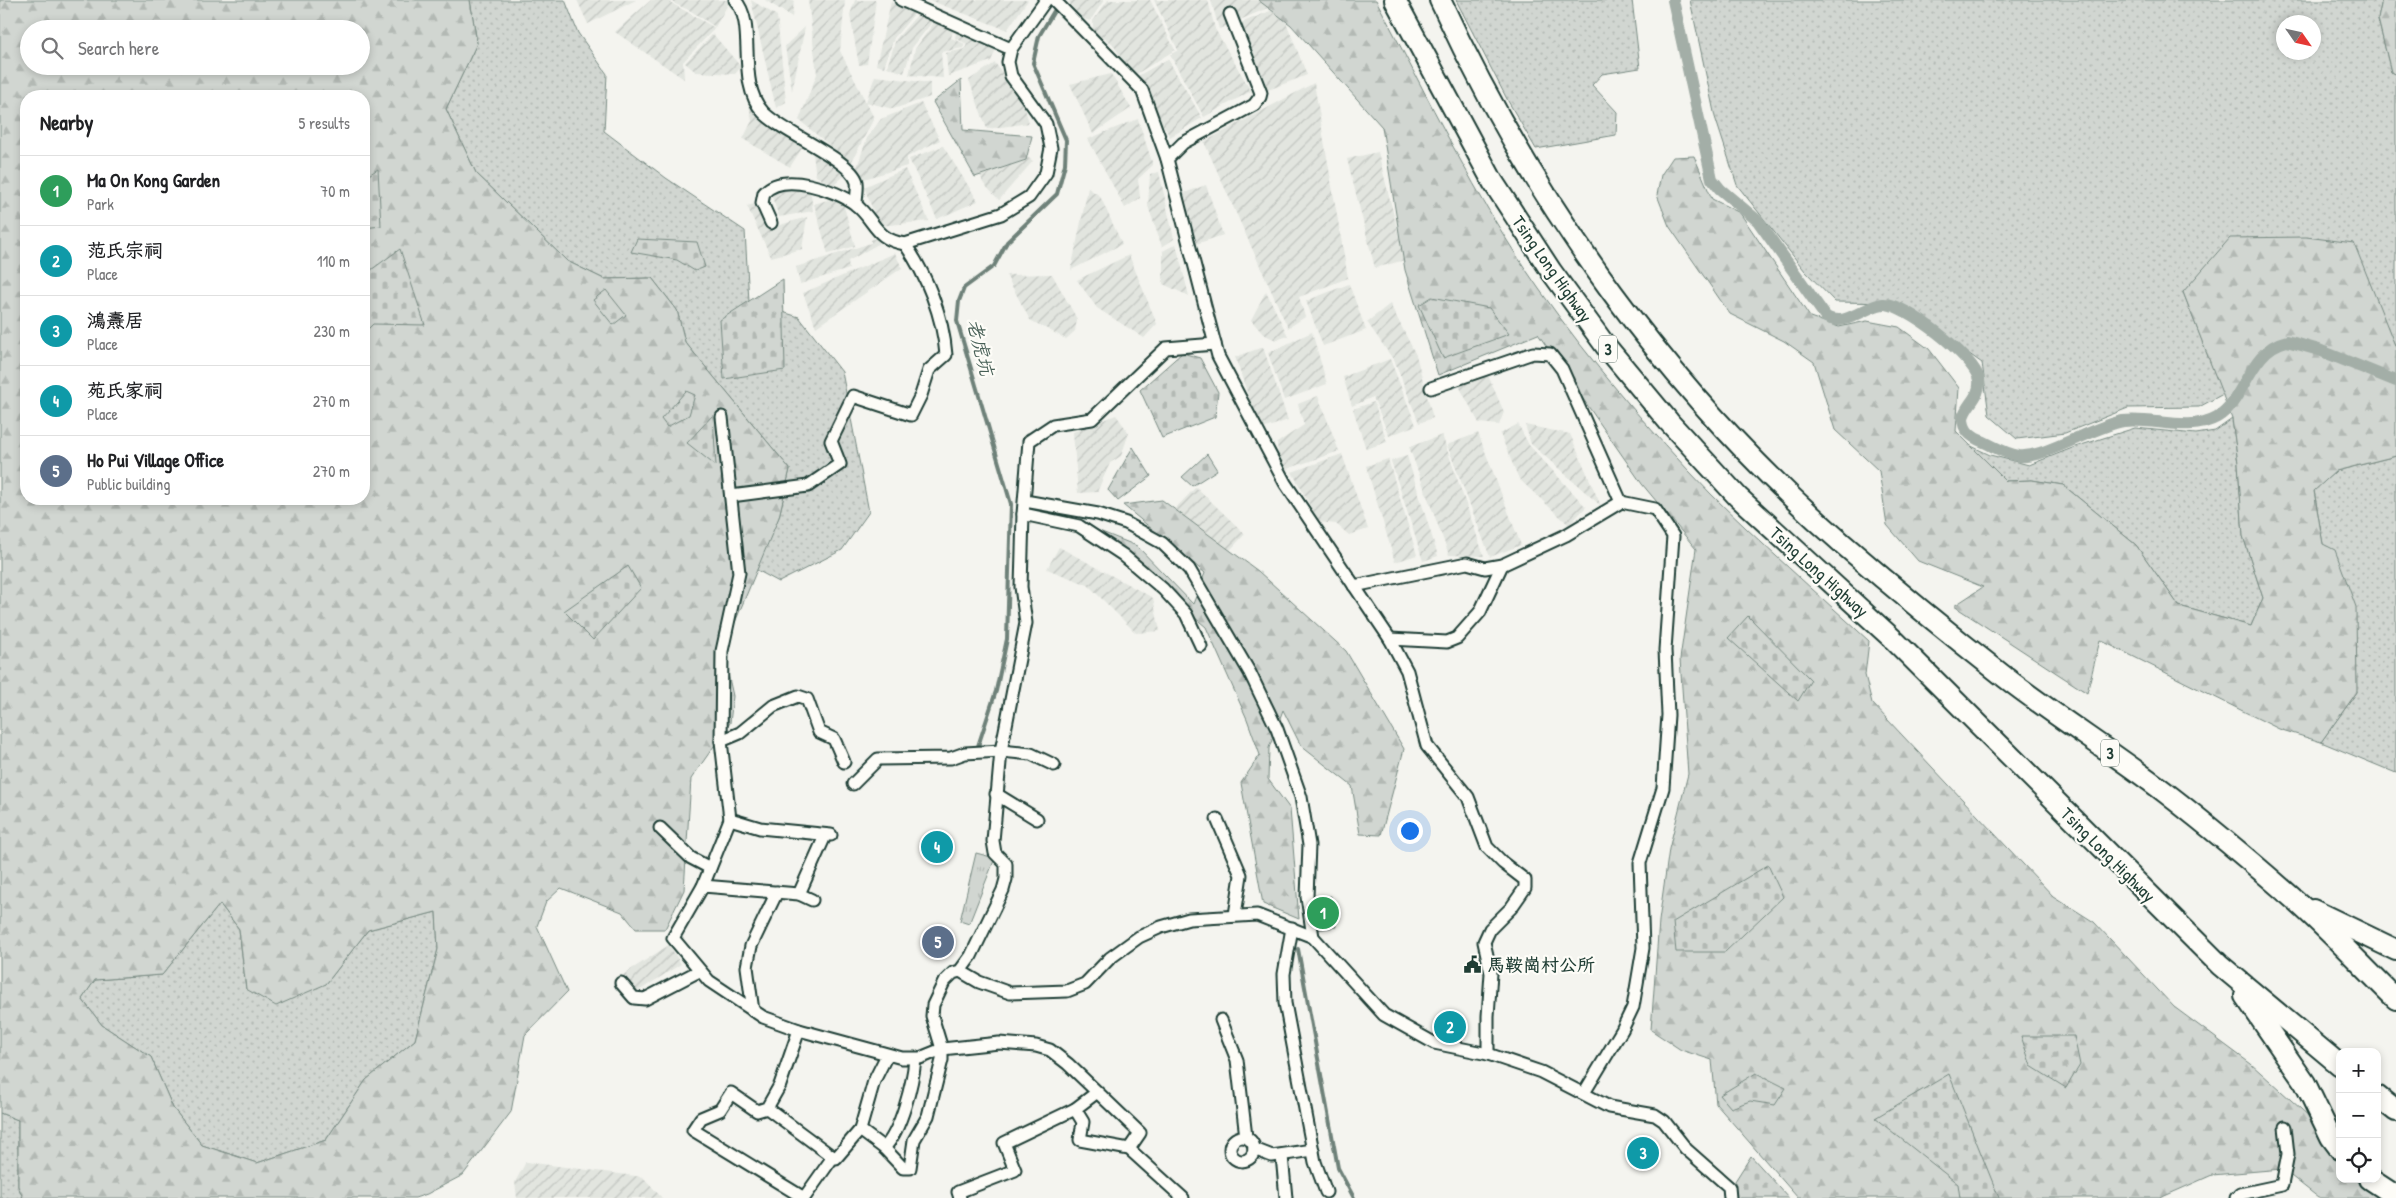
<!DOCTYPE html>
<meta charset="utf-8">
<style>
:root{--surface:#fff;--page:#f6f6f6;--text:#202124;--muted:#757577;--line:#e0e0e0;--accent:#db2777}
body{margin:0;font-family:"Patrick Hand","LXGW WenKai TC",sans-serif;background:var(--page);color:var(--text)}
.controls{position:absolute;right:15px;bottom:15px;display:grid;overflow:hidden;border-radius:10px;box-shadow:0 2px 8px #0003}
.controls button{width:45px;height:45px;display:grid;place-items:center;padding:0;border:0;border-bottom:1px solid var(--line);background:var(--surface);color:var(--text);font:25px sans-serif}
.compass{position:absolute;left:2276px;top:15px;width:45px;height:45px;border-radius:50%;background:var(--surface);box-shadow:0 2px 8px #0003;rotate:124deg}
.you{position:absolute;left:1409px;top:830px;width:18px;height:18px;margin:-12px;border:4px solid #fff;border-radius:50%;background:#1a73e8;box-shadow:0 0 0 8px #1a73e833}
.badge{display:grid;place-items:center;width:32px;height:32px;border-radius:50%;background:var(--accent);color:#fff;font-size:16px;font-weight:700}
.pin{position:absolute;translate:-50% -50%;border:2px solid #fff;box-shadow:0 1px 5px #0006}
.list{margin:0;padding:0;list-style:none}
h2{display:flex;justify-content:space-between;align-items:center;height:65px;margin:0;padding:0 20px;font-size:21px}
h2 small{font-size:16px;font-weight:400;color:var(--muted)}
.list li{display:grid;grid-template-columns:32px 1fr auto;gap:15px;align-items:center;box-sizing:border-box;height:70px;padding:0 20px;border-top:1px solid var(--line)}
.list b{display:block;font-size:19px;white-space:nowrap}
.list p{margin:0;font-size:16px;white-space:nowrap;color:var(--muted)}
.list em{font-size:16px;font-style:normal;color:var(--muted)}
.icon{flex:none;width:28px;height:28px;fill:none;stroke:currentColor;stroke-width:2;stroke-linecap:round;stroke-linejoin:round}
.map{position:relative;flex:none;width:2396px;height:1198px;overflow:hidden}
.search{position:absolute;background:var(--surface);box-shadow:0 2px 8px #0003;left:20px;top:20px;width:350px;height:55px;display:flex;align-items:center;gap:12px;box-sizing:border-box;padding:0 18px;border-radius:28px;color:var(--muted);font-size:19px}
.panel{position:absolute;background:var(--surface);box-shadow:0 2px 8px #0003;left:20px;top:90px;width:350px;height:415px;border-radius:20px}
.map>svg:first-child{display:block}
.industrial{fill:url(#industrial-furrows)}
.grass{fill:url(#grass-dots);stroke:#788a82;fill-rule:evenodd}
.forest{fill:url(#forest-firs);stroke:#788a82;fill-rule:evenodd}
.cemetery{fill:url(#cemetery-stones);stroke:#788a82}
.park{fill:url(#park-tufts);stroke:#788a82}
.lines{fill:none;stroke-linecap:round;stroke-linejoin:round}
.stream{stroke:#6e8179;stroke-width:4}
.canal{stroke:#a3aea7;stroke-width:12}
.minor-casing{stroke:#1f3d34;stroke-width:15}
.motorway-casing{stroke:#1f3d34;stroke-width:24}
.minor{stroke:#fdfcf7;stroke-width:11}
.motorway{stroke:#fdfcf7;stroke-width:20}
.labels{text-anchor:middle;stroke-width:4.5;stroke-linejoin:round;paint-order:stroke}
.shield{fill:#fdfcf7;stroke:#62766e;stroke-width:1}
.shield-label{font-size:16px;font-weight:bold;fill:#1f3d34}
.street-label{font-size:18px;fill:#1f3d34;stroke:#fdfcf7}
.poi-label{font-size:18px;font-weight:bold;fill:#1f3d34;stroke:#fdfcf7;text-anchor:start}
.water-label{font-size:19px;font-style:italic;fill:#475f56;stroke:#fdfcf7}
</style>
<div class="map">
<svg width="2396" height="1198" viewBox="0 0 2396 1198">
<defs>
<pattern id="industrial-furrows" width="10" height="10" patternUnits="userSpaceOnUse" patternTransform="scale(1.25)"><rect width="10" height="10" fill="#e2e5df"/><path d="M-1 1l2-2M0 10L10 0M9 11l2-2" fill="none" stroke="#c1c5c0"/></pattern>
<pattern id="grass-dots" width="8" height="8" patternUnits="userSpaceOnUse" patternTransform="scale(1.25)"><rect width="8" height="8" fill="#d1d6d1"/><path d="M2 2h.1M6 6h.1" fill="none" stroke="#b3b9b4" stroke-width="1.8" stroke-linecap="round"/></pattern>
<pattern id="forest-firs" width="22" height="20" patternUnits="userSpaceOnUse" patternTransform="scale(1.25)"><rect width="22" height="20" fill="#d1d6d1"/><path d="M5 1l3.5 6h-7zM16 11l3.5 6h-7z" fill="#b3b9b4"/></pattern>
<pattern id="cemetery-stones" width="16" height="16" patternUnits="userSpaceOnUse" patternTransform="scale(1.25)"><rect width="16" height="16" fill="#d1d6d1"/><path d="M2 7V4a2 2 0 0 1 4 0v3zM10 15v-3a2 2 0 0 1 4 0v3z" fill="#b3b9b4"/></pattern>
<pattern id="park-tufts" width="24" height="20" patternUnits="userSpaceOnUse" patternTransform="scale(1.25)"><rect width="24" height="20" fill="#d1d6d1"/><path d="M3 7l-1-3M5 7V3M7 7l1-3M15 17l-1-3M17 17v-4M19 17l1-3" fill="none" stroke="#b3b9b4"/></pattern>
</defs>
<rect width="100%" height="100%" fill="#f4f4ef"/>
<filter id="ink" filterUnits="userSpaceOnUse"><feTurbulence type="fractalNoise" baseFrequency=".02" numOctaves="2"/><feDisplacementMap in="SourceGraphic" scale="10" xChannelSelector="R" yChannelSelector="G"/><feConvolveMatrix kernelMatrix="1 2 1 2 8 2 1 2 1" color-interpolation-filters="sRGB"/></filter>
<g filter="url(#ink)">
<g class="industrial">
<path d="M577 0H636L588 24Z"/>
<path d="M651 0H669L673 4 715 28 683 62 684 79 615 32Z"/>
<path d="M672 0H728L730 1 715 27 691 11 675 4Z"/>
<path d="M751 0 777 16 786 102 776 108Z"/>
<path d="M765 0H794L792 17Z"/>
<path d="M808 0H845L840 51 874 118 851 163 799 120 817 74Z"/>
<path d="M855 0H876L867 64 859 65 850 15Z"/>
<path d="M929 0H1028L1007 30Z"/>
<path d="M1071 0H1104L1090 21 1080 18 1069 2Z"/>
<path d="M1108 0H1150L1175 50 1133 76 1112 43 1093 32V21Z"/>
<path d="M1154 0H1208L1215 29 1251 91 1204 117 1170 55 1178 50Z"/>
<path d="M1211 0H1286L1219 29Z"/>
<path d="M891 2 915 13 894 38 884 67 876 65Z"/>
<path d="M1280 7 1307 75 1268 90 1241 23Z"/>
<path d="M918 14 933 21 912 48 904 73 887 67 896 39Z"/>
<path d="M935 21 954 27 951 38 965 44 963 48 941 52 943 78 909 75 915 49Z"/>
<path d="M958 21 987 35 996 49 991 61 948 76 946 53 965 49 967 44 955 38Z"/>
<path d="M805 27 792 91 785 46Z"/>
<path d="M713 34 741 67 735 74 696 72 685 63Z"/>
<path d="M1168 59 1202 118 1170 137 1136 77Z"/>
<path d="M995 63 1023 101 1029 123 987 129 969 80Z"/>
<path d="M1111 74 1131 108 1093 134 1070 84Z"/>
<path d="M875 76 930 83V97L893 109 866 102Z"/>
<path d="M1314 83 1348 278 1299 297 1305 317 1288 328 1204 142Z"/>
<path d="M745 85 764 118 804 145 790 167 743 139 752 121Z"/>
<path d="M921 103 940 140 907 157V166L861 180 857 167 867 138 881 119Z"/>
<path d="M1138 119 1153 165 1138 179 1140 198 1125 208 1088 139Z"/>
<path d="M943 146 978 201 937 219 909 159Z"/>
<path d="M1011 146 1033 161 999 200 983 183 974 157Z"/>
<path d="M812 147 844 176 833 186 816 176Z"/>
<path d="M1378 152 1405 260 1375 268 1347 159Z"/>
<path d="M905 169 929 221 879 226 864 187Z"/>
<path d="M1159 172 1174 239 1162 247 1148 206 1150 174Z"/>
<path d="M1206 185 1223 235 1196 244 1179 195Z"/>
<path d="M810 187 813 211 779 217 770 191Z"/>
<path d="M1088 188 1100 196 1122 244 1071 270Z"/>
<path d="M841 196 855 246 828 254 814 204Z"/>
<path d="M758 203 770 228 807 217 802 249 771 257 747 206Z"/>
<path d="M875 238 880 243 848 261 849 269 800 284 796 267 871 243V240Z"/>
<path d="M1176 244 1189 296 1163 284V251Z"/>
<path d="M895 253 902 268 816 327 803 293Z"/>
<path d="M1129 255 1157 324 1144 338 1097 308 1077 280Z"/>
<path d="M1052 274 1077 319 1075 331 1066 339 1030 320 1006 275Z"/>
<path d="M1349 284 1366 330 1323 346 1306 301Z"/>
<path d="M1266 291 1288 336 1276 340 1263 334 1251 320Z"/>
<path d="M1390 304 1416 355 1433 418 1419 423 1395 362 1367 322Z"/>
<path d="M1312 332 1327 384 1284 400 1268 353Z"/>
<path d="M1263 347 1288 420 1260 430 1235 357Z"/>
<path d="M1390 359 1416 425 1389 436 1373 397 1352 406 1343 377Z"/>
<path d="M1487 373 1504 412 1499 425 1479 423 1458 384Z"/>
<path d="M1318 396 1339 451 1287 469 1279 463 1277 443 1304 425 1298 404Z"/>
<path d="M1374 402 1387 442 1366 449 1353 409Z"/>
<path d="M1116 415 1129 433 1121 456 1110 463 1097 492 1078 493 1073 432Z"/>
<path d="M1518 424 1529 445 1586 507 1569 525 1519 479 1500 434Z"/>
<path d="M1525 425 1570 434 1601 506 1531 444Z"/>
<path d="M1478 433 1521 545 1490 557 1447 445Z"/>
<path d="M1442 435 1484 556 1449 555 1409 447Z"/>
<path d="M1342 454 1368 529 1349 535 1336 524 1319 522 1292 472Z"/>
<path d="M1407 456 1438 556 1423 561 1391 461Z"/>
<path d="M1388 459 1417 555 1395 562 1366 466Z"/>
<path d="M1196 487 1245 534 1219 562 1169 515Z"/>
<path d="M1059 547 1153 598 1160 631 1136 633 1088 585 1047 569Z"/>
<path d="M669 945 681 964 632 995 621 976Z"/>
<path d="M526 1162 643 1177 662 1198H517L515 1182Z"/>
</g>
<g class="grass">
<path d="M470 0H565L578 33 607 74 604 131 666 178 745 231 749 302 799 317 842 372 869 512 842 550 779 582 755 569 779 517 790 469 685 342 677 310 652 278 604 279 567 261 476 173 446 109 477 43Z"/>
<path d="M1456 0H1632L1640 68 1602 74 1592 85 1617 112 1616 135 1536 149 1508 101Z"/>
<path d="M1690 0H2382L2378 19 2391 72 2396 75V348L2386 324 2183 292 2223 394 2199 407 2128 408 2065 433 2017 439 1989 415 1982 363 1898 303 1835 302 1805 271 1737 185 1715 117ZM2284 22H2314V52H2284Z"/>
<path d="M2232 419 2238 463 2243 536 2263 598 2251 626 2179 606 2136 545 2063 485 2032 480 2006 481 1965 443 1990 455 2029 465 2075 447 2135 428 2196 434 2215 431Z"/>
<path d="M2396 456V773L2321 742 2357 692 2323 545 2314 490 2336 471Z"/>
<path d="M220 904 239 929 246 989 326 984 368 930 436 912 438 949 415 1040 366 1080 326 1140 257 1163 202 1145 173 1108 151 1057 102 1025 82 999 95 980 162 975Z"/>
<path d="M0 1113 18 1120V1186L23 1198H0Z"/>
</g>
<g class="forest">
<path d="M0 0H470L477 43 446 109 476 173 567 261 604 279 652 278 677 310 685 342 790 469 779 517 723 651 733 696 730 723 691 779 684 890 665 929H636L622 912 561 888 546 902 537 926 567 992 525 1035 511 1112 463 1175 427 1194 415 1198H23L18 1186V1120L0 1113ZM29 29H361V66H29ZM26 96H364V499H26ZM220 904 239 929 246 989 276 1006 326 984 368 930 436 912 438 949 415 1040 366 1080 326 1140 257 1163 202 1145 173 1108 151 1057 102 1025 82 999 95 980 162 975Z"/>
<path d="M1258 0H1376C1428 97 1476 199 1539 289 1590 361 1648 429 1710 493 1761 544 1816 592 1869 641L1865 675 1872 703 2053 896 2094 922 2174 1007 2251 1064 2311 1118 2340 1161V1179H2357L2384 1198H2319L2282 1169 2212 1175 2160 1198H1798L1716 1104 1712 1060 1681 1050 1651 1030 1659 921 1669 849 1688 774 1680 659 1696 549 1642 484 1538 334 1438 375 1405 270 1382 127 1291 25Z"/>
<path d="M2382 0H2396V75L2391 72 2378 19Z"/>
<path d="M961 80 963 130 1032 136 1026 160 975 177 933 102Z"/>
<path d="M1694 156 1712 199 1740 213 1810 317 1839 327 1867 321 1899 327 1929 349 1959 388 1956 431 2006 481 2032 480 2063 485 2136 545 2179 606 2251 626 2263 598 2243 536 2238 463 2232 419 2183 292 2230 238 2306 237 2354 243 2396 348V456L2336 471 2314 491 2323 544 2335 550 2356 607 2357 692 2321 742 2279 729 2100 640 2087 693 1954 606 1983 587 1918 561 1887 525 1879 471 1835 430 1814 362 1784 341 1730 314 1669 226 1657 195 1661 175 1673 157Z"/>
<path d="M1162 500 1258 571 1346 651 1404 749 1381 835 1360 834 1352 786 1301 746 1283 710 1269 748 1268 779 1290 809 1299 919 1263 904 1241 783 1260 755 1247 719 1206 627 1084 525 1137 546 1193 604 1205 573 1123 505Z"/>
</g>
<g class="cemetery">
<path d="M378 169 381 226 364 228V178Z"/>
<path d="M637 239 697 242 705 267 695 271 677 260 631 252Z"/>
<path d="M400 249 425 325 373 324 364 333V275Z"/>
<path d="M783 279 785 370 724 379 720 320Z"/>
<path d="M606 290 626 315 613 325 593 300Z"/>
<path d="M1432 297 1489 308 1509 334 1443 358 1419 305Z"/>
<path d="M1182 353 1200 358 1218 392 1215 417 1162 438 1140 390Z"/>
<path d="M686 391 695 395 689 415 667 427 661 419Z"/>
<path d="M713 415 716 466 687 443Z"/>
<path d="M1133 447 1151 476 1118 501 1108 490Z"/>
<path d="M1207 454 1217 470 1192 486 1182 477Z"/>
<path d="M628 566 641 588 593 640 564 611Z"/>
<path d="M1748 616 1811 680 1798 701 1728 638Z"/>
<path d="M1768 865 1783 897 1725 952H1676L1673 922Z"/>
<path d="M2021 1036H2074L2080 1065 2066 1088 2031 1066Z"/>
<path d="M1756 1073 1786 1088 1775 1105 1750 1101 1731 1108 1720 1095Z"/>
<path d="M1949 1074 1999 1198H1960L1958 1184 1875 1118Z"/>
<path d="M1751 1156 1789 1198H1736L1735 1181Z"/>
</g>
<g class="park">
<path d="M976 853 995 858 969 924 960 921Z"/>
<path d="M1331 896 1336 927 1315 930 1312 899Z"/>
</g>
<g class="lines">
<g class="stream">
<path d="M978 746 996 691 1007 639 1011 504 957 321 959 301 964 288 994 266 1007 242 1057 194 1065 164 1066 140 1033 63 1039 36 1057 6"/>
<path d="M1298 949 1338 1168 1354 1198"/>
</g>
<path class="canal" d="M1673 0 1712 179 1720 189 1758 221 1826 317C1846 328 1864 306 1883 304 1904 302 1976 358 1979 380 1981 397 1966 404 1963 418 1963 432 1973 438 1984 442 1995 447 2006 454 2019 456 2043 459 2094 426 2123 421 2153 417 2189 433 2217 417 2246 400 2248 350 2287 341L2319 350 2396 381"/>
<defs>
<g id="minor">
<path d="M735 0C758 25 735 81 763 112 781 132 851 159 857 182 858 189 856 197 856 205"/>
<path d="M901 0 1011 49"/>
<path d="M1054 0 1142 90 1167 159 1218 356 1285 483 1390 639 1407 671 1427 746 1468 797 1487 847 1503 863 1525 880V888L1511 908 1490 929 1484 942 1491 973 1488 1016V1054"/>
<path d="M1167 159 1183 143 1254 105 1260 97 1261 93 1230 14"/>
<path d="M771 223 762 203 764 193C783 171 836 190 855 204 876 221 874 239 905 244L1001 214 1029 197 1046 173 1051 148 1046 124 1011 76 1008 62 1011 49 1046 0"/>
<path d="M1431 388 1533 353 1550 354 1562 369 1621 502"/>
<path d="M722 417 739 573 722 651 721 741 730 819 703 886 673 938 709 981 763 1017 799 1030 902 1058H920L942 1049 999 1043 1036 1046 1050 1050 1068 1064 1140 1133 1129 1149"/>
<path d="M731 496 808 486 840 464 831 441 853 396 911 415 921 395 929 370 946 355C943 316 927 276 905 244"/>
<path d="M1025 501 1098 514 1126 523 1162 543 1189 569 1250 673 1277 729 1301 797 1309 845 1307 897 1313 937"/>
<path d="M1023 514 1079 526 1123 555 1163 589 1186 614 1201 646"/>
<path d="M1354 586 1467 563 1485 568 1502 565"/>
<path d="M1390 639 1447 642 1457 638 1480 612 1502 565 1566 535 1621 502 1655 509 1673 536 1665 650 1668 715 1663 788 1640 863 1643 948 1633 1007 1622 1030 1584 1093"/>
<path d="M721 741 740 733 773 706 798 696 807 699 819 732 834 739 844 762"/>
<path d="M853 784 878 759 951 758 965 753 1001 751 1031 754 1054 765"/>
<path d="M996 794 1037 819"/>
<path d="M730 819 760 828 831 835"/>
<path d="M1217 819 1241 875 1235 915"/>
<path d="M660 828 691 858 710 868"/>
<path d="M703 886 799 894 812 900"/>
<path d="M799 894 825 836"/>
<path d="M1292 928 1284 974 1285 1003 1315 1162 1326 1192"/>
<path d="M960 971 979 982 1010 993 1067 991 1085 984 1110 958 1139 937 1161 927 1189 919 1257 915 1313 937 1384 1015 1434 1043 1488 1054 1541 1072 1609 1107 1655 1115 1664 1121 1686 1149 1729 1187 1730 1198"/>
<path d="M621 983 634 998 645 999 699 971"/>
<path d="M753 1011 747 967 751 946 777 892"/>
<path d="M1221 1020 1237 1060 1246 1137"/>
<path d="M887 1055 874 1081 860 1130 884 1148C901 1131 913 1083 915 1059"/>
<path d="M767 1108 757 1111 731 1093 720 1110 701 1118 693 1130 804 1198 833 1157 767 1108 780 1085 799 1030"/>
<path d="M1075 1109 1083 1122 1080 1140 1129 1149 1183 1198"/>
<circle cx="1242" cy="1149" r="12"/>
<path d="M884 1148 903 1168H910L914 1140 928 1116 942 1060V1049L932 1016 933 1005 944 982 953 973 960 971 971 956 1003 890 1006 879V864L995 853 993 841 1001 751 1026 623 1021 587 1023 514 1029 441 1053 425 1092 419 1166 348 1215 344"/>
<path d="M1254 1149 1272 1156 1313 1150"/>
<path d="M1282 1156 1286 1198"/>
<path d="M833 1157 836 1158 860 1130"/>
<path d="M960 1198 958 1192 1015 1170 1004 1143 1075 1109 1096 1093"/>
<path d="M2236 1198 2240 1194 2282 1185 2288 1154 2285 1127"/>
</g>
<g id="motorway">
<path d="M1395 0 1493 182 1551 271 1605 345 1669 422 1738 497 1895 641 2220 965 2340 1065"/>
<path d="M1440 0C1536 207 1671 394 1843 544 1896 590 1951 635 2006 678 2058 718 2114 753 2166 793 2210 827 2254 864 2296 901 2331 932 2363 967 2396 999"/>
<path d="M2313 910 2396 950"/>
<path d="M2245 996 2305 1083 2331 1137 2340 1149"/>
<path d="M2377 1096 2396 1111"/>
<path d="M2370 1179 2396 1196"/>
</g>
</defs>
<use href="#minor" class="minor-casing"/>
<use href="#motorway" class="motorway-casing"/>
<use href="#minor" class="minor"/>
<use href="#motorway" class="motorway"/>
</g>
</g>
<defs>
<symbol id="civic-bare" viewBox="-9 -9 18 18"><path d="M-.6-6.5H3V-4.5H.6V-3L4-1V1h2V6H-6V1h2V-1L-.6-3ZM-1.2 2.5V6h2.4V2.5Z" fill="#1f3d34" stroke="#fdfcf7" stroke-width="2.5" paint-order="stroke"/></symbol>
</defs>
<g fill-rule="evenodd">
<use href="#civic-bare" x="1460" y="952" width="25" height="25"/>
</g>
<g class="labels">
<g class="shield">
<rect x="1599" y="335.5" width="18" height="27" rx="4"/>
<rect x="2101" y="739.5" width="18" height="27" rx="4"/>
</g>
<g class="shield-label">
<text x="1608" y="355">3</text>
<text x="2110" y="759">3</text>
</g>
<g class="street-label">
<text transform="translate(1552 269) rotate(55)" y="6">Tsing Long Highway</text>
<text transform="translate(1819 572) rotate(42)" y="6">Tsing Long Highway</text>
<text transform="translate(2108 855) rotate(45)" y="6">Tsing Long Highway</text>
</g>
<g class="poi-label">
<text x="1487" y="971">馬鞍崗村公所</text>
</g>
<g class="water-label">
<text transform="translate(981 347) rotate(76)" y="7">老虎坑</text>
</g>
</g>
</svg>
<div class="controls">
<button>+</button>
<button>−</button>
<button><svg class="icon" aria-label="locate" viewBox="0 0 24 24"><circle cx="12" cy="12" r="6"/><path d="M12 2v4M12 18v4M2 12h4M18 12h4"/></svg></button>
</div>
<svg class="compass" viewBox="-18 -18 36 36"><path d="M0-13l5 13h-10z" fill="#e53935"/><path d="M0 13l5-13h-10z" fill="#757577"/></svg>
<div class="you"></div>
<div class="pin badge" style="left:1323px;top:913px;background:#2e9e5b">1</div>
<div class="pin badge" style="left:1450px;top:1027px;background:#0f9aa8">2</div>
<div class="pin badge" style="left:1643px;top:1153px;background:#0f9aa8">3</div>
<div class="pin badge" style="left:937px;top:847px;background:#0f9aa8">4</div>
<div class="pin badge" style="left:938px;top:942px;background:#5c6f8a">5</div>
<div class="search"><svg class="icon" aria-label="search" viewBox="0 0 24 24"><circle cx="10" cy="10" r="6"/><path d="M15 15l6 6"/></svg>Search here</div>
<section class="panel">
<h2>Nearby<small>5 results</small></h2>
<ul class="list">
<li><span class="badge" style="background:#2e9e5b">1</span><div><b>Ma On Kong Garden</b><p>Park</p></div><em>70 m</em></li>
<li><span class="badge" style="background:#0f9aa8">2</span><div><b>范氏宗祠</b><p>Place</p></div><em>110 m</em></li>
<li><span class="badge" style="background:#0f9aa8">3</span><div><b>鴻燾居</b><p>Place</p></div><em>230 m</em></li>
<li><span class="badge" style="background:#0f9aa8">4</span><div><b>苑氏家祠</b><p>Place</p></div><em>270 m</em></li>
<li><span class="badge" style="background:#5c6f8a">5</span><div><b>Ho Pui Village Office</b><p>Public building</p></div><em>270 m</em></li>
</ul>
</section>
</div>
